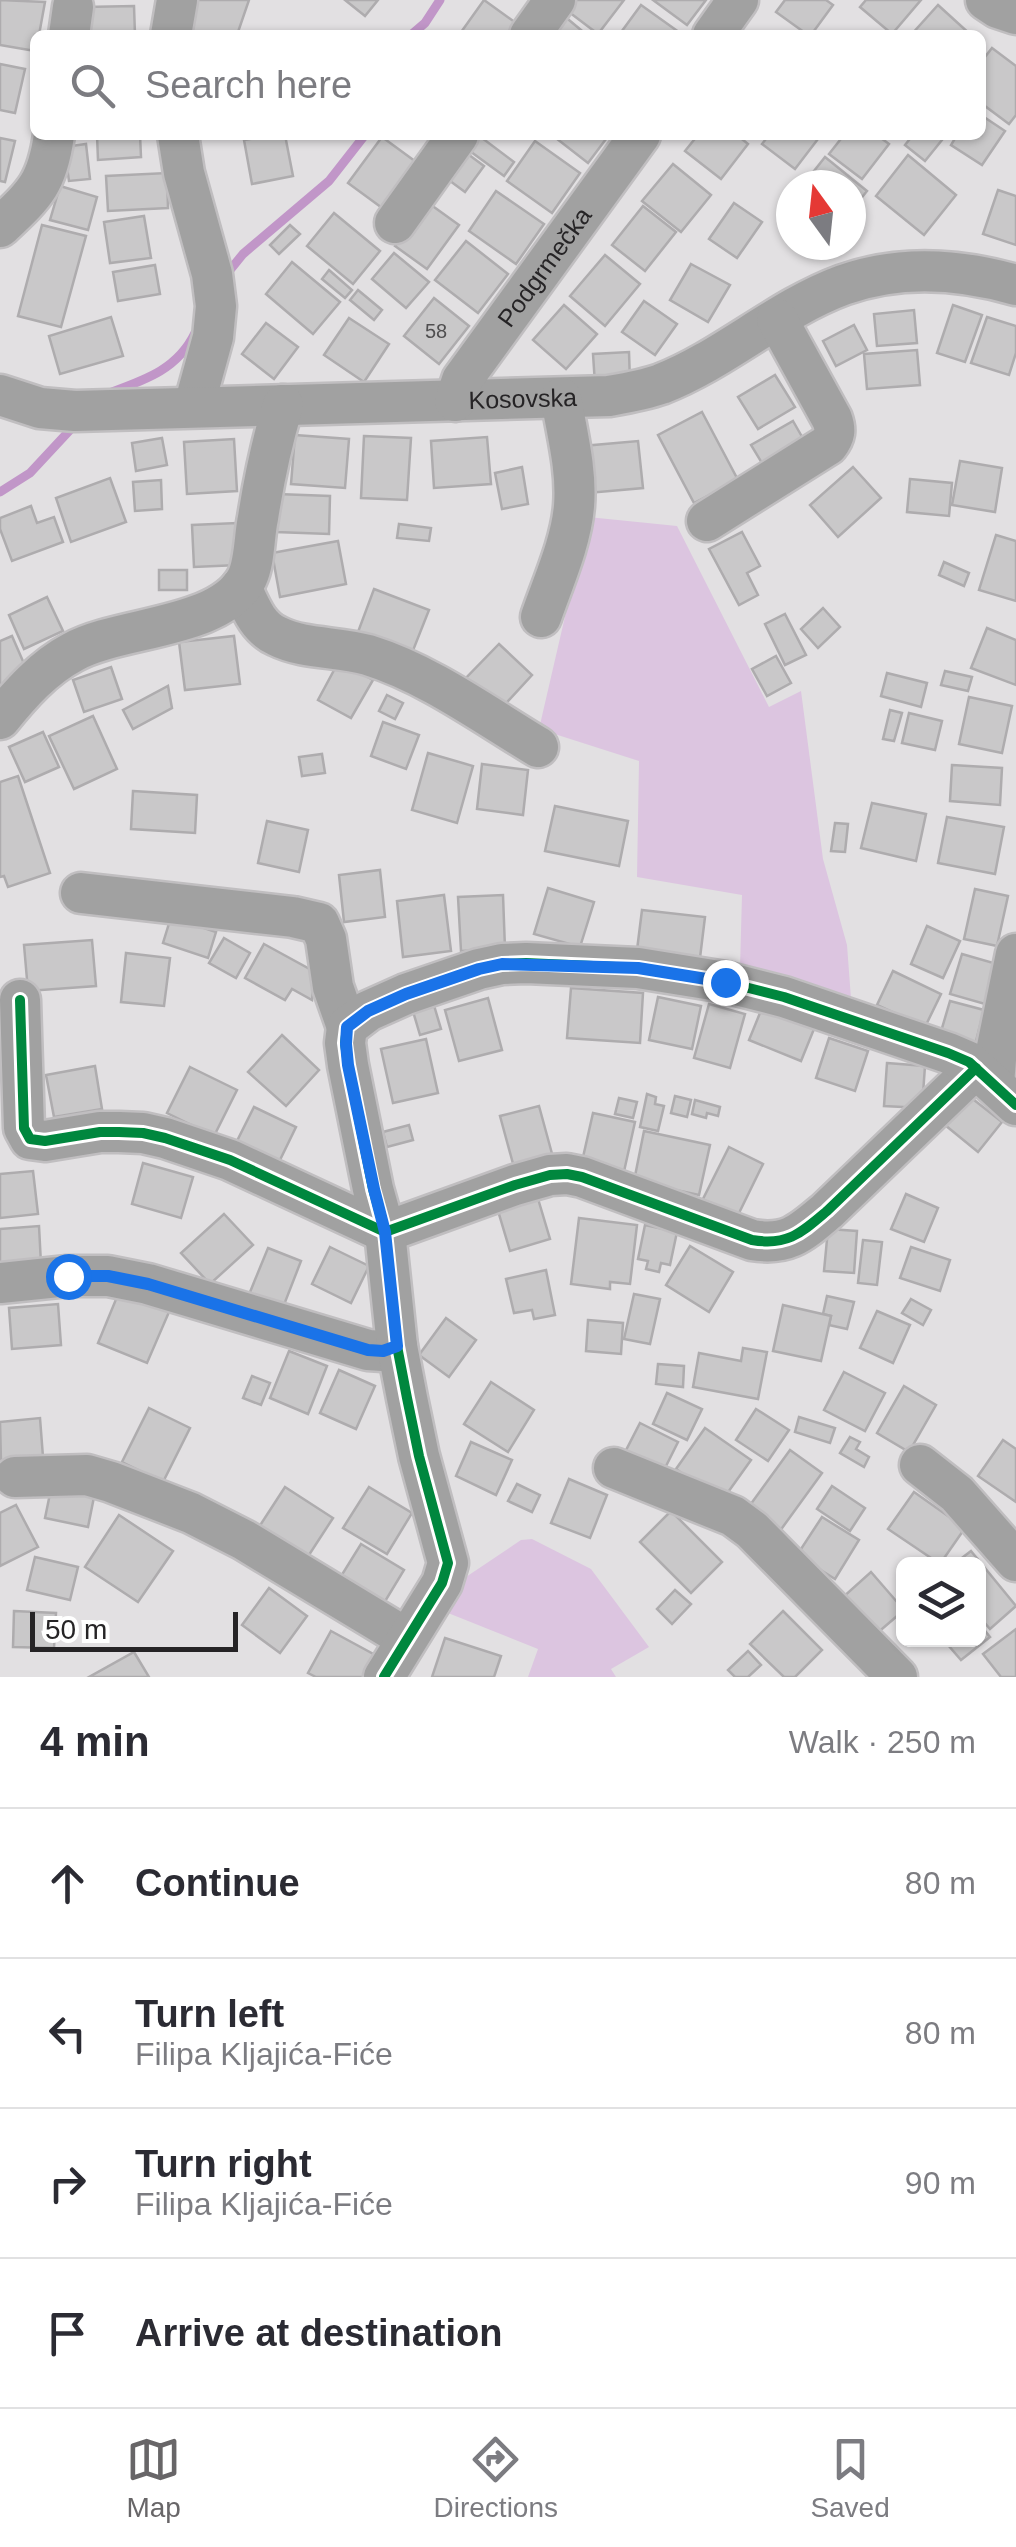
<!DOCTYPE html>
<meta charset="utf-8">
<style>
:root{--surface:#fff;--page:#f7f7f7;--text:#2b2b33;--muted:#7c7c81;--line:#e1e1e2;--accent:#686668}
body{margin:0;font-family:Arial,sans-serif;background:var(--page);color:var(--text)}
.controls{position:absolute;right:30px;bottom:30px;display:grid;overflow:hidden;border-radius:15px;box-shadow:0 2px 8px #0004}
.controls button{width:90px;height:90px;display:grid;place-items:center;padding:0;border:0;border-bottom:2px solid var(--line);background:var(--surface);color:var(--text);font:50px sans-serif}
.compass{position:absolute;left:776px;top:170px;width:90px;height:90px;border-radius:50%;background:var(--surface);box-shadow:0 2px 8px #0004;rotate:345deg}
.scale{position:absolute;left:30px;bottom:25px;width:208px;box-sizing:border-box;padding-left:10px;border:5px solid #262426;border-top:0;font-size:28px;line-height:35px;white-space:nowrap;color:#262426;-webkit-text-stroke:8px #fff;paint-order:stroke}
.stop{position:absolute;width:30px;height:30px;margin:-22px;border:8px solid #1a73e8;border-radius:50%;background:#fff}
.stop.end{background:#1a73e8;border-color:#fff;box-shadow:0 2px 10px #0008}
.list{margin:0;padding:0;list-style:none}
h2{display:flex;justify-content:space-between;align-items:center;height:130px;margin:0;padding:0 40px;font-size:42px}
h2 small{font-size:32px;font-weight:400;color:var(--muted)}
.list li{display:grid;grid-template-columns:65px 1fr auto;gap:30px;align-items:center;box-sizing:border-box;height:150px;padding:0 40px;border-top:2px solid var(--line)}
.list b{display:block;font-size:38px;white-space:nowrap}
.list p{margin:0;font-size:32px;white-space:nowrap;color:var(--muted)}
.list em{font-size:32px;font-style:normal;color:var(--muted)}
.icon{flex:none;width:55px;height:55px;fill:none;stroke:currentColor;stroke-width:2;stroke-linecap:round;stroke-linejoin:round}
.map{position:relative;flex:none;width:1016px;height:1677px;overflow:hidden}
.search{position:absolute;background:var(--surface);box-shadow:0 2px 8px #0004;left:30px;right:30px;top:30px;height:110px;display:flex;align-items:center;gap:25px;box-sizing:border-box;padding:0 35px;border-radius:15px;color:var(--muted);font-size:38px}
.sheet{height:730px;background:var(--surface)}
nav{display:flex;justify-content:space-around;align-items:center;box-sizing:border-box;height:140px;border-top:2px solid var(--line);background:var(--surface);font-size:28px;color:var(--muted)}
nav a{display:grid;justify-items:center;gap:5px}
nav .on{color:var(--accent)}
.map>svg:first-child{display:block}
.grass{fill:#dcc5e0}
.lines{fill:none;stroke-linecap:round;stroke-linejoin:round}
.stream{stroke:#c196c8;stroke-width:9}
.building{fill:#c9c8c9;stroke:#aeacae;stroke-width:2.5}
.minor-casing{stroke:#c0bec0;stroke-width:45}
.minor{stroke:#a1a1a1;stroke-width:40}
.cycleway-casing{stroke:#fff;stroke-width:16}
.cycleway{stroke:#00873e;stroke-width:10}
.route{stroke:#1a73e8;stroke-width:12}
.labels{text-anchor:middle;stroke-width:8;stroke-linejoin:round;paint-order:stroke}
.number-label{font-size:20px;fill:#504f50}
.street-label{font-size:25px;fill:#262426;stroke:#fff}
</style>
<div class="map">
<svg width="1016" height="1677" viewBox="0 0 1016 1677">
<rect width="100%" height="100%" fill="#e2e0e2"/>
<g class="grass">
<path d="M588 517 677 526 769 707 801 691 823 859 847 945 852 1012 740 968 742 895 637 877 639 761 539 729Z"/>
<path d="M532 1539 591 1569 649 1647 611 1669 616 1677H528L538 1649 438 1609 463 1579 521 1540Z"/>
</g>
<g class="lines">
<g class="stream">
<path d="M411 35 425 23 440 0"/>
<path d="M226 275 243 254 329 181 365 135"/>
<path d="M109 393C145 380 178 369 195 333"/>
<path d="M0 492 30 473 70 430"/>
</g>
</g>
<g class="building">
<path d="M0 0 45 2 39 35H35V51L0 45Z"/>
<path d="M193 0H249L237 35H193L183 32Z"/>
<path d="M345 0H378L365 16Z"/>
<path d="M484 0 523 28 518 35H459Z"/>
<path d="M572 0H624L598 34 565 9Z"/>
<path d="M653 0H706L687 25Z"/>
<path d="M785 0H826L833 5 811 35H808L776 12Z"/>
<path d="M866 0H921L892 34 860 7Z"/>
<path d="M641 5 683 35H619Z"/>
<path d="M938 5 971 35H911Z"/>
<path d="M134 6 135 35H86L85 7Z"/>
<path d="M563 15 587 35H548Z"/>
<path d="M992 48 1016 66V115L1009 124 981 103V62Z"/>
<path d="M0 64 25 69 15 113 0 110Z"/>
<path d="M981 115 1005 131 982 165 951 145 957 135H981Z"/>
<path d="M97 135H140L141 157 98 160Z"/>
<path d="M275 135H285L293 176 252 184 244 140Z"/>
<path d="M472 135H478L514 162 504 176 463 146Z"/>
<path d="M552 135H609L588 163Z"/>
<path d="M698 135H737L748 144 721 179 685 151Z"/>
<path d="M769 135H821L795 169 762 144Z"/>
<path d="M844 135H877L889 144 862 179 829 154Z"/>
<path d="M913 135H946L925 161 905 145Z"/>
<path d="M382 137 423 167 389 213 348 183Z"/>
<path d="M0 138 15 141 5 182 0 181Z"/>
<path d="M535 141 580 173 552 213 507 181Z"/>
<path d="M86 144 90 179 69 181 64 147Z"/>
<path d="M461 149 484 166 465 192 442 175Z"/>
<path d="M908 155 956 195 924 235 876 196Z"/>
<path d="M825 157 867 191 851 211V185H803Z"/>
<path d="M673 164 711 195 681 232 642 201Z"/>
<path d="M167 173 168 208 108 211 106 176Z"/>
<path d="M60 186 97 197 88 230 50 220Z"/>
<path d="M998 190 1016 196V245L983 234Z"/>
<path d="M496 191 544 224 516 264 469 231Z"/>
<path d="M427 202 459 225 427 269 395 246Z"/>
<path d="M734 203 762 222 737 258 709 239Z"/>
<path d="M643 206 676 232 645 271 612 245Z"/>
<path d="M334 213 380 251 353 284 307 246Z"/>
<path d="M144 216 151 258 110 263 104 222Z"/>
<path d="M42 225 86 236 61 327 18 316Z"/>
<path d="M290 225 300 234 279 254 270 245Z"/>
<path d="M466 241 508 274 478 313 435 280Z"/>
<path d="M394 253 429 282 406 308 372 279Z"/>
<path d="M605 255 640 284 605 326 570 296Z"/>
<path d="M292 262 340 302 313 334 266 294Z"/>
<path d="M691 264 730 285 708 322 670 300Z"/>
<path d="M155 265 160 294 118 301 113 272Z"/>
<path d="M329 270 352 290 345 298 322 279Z"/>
<path d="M358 290 382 310 374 320 350 300Z"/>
<path d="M434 298 469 326 439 364 404 336Z"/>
<path d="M644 301 677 324 655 355 622 332Z"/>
<path d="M564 305 597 334 566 369 533 340Z"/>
<path d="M953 305 982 315 965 362 937 353Z"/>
<path d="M914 310 917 343 877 346 874 314Z"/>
<path d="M111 317 123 356 60 374 49 336Z"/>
<path d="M987 317 1016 326V353L1009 375 971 363Z"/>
<path d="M349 318 389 344 364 382 324 355Z"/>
<path d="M266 323 298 347 274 379 242 354Z"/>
<path d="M854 325 867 350 836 366 823 341Z"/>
<path d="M917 350 920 385 867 389 864 354Z"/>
<path d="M629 352 630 382 595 384 593 354Z"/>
<path d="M775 375 795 407 758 429 738 397Z"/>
<path d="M702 412 738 480 694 503 658 435Z"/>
<path d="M793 421 809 449 768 473 751 445Z"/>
<path d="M295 435 349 439 345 488 291 484Z"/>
<path d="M364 436 411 438 407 500 361 498Z"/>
<path d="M487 437 491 484 434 488 431 441Z"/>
<path d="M162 438 167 465 136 471 132 443Z"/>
<path d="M234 439 237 491 187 494 184 442Z"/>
<path d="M638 441 643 488 588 493 583 446Z"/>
<path d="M960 461 1002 468 995 512 952 505Z"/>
<path d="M522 467 528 504 502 509 495 473Z"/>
<path d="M853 467 881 498 838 537 810 505Z"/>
<path d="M110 478 126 522 71 542 56 498Z"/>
<path d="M910 479 952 483 949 516 907 512Z"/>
<path d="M161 480 162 509 135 511 133 482Z"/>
<path d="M277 494 330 496 329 534 276 532Z"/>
<path d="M31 506 37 523 54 517 63 542 12 561 0 529V518Z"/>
<path d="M237 523 238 565 194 567 192 525Z"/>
<path d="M399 524 431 528 429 541 397 538Z"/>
<path d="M742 532 760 566 747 573 758 595 739 605 709 549Z"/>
<path d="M996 535 1016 541V601L979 590Z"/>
<path d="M338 541 346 584 280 597 272 553Z"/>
<path d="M944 562 969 573 964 586 939 575Z"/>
<rect x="159" y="570" width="28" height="20"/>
<path d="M374 589 429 610 412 653 358 632Z"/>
<path d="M47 597 63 631 24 649 9 615Z"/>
<path d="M823 608 840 627 818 648 801 629Z"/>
<path d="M785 614 806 655 785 665 765 624Z"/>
<path d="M987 628 1016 640V685L971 668Z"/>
<path d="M12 636 29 675 0 687V641Z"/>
<path d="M234 636 240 684 185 690 179 642Z"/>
<path d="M499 644 532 675 498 712 464 680Z"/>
<path d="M776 656 791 683 767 696 752 669Z"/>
<path d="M339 661 373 680 351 718 318 700Z"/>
<path d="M111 667 122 699 84 712 73 680Z"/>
<path d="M945 671 972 677 968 691 941 685Z"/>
<path d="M887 673 927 683 921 707 881 696Z"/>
<path d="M168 686 172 708 133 729 123 710Z"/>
<path d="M387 695 403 703 395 719 379 711Z"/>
<path d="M969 697 1012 706 1002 753 959 744Z"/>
<path d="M890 710 902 713 894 741 883 739Z"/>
<path d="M909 713 942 721 935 750 902 743Z"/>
<path d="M93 716 117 769 74 789 49 736Z"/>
<path d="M383 722 419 735 406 769 371 756Z"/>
<path d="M43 732 59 767 25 782 9 747Z"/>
<path d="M428 753 473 766 457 823 412 810Z"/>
<path d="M322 754 325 773 302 776 299 757Z"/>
<path d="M482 764 528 770 523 815 477 809Z"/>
<path d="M952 765 1002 768 1000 805 950 801Z"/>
<path d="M18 776 50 873 8 887 4 876 0 877V782Z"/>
<path d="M133 791 197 795 195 833 131 829Z"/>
<path d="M872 803 926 814 916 861 861 848Z"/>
<path d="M555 806 628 821 619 866 545 851Z"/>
<path d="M947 817 1004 827 995 874 938 863Z"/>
<path d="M267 821 308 830 299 872 258 863Z"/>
<path d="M835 823 848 824 845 852 831 851Z"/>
<path d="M380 870 385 917 344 922 339 875Z"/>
<path d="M548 888 594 902 580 947 534 934Z"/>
<path d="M975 889 1008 896 997 946 964 939Z"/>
<path d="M444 895 451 951 403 957 397 901Z"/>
<path d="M503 895 505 949 461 951 458 897Z"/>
<path d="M642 910 705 917 699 966 636 958Z"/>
<path d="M171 917 216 932 208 958 163 943Z"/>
<path d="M927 926 960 941 943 978 911 964Z"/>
<path d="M224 938 250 953 236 978 209 963Z"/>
<path d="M92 940 96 986 28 991 24 945Z"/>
<path d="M264 944 315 972 312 1000 292 989 285 1000 245 978Z"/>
<path d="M126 953 170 958 164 1006 121 1002Z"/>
<path d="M962 954 997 964 985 1004 950 994Z"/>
<path d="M893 971 941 994 925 1027 877 1005Z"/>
<path d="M571 988 643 993 640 1043 567 1038Z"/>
<path d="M658 997 701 1006 692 1049 649 1040Z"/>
<path d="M488 998 502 1050 459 1061 445 1010Z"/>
<path d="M950 1001 984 1010 975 1045 940 1035Z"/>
<path d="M433 1002 441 1029 420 1035 412 1008Z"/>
<path d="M709 1004 745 1014 730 1068 694 1058Z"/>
<path d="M762 1008 814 1029 801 1061 749 1040Z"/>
<path d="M282 1035 319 1070 286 1106 248 1072Z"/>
<path d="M829 1038 868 1051 855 1091 816 1078Z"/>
<path d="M426 1039 438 1093 393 1103 381 1049Z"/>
<path d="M887 1063 925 1066 922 1108 884 1106Z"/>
<path d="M95 1066 102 1109 54 1117 46 1075Z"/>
<path d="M190 1067 237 1090 214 1136 167 1113Z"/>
<path d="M647 1094 656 1097 655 1104 664 1106 658 1131 640 1127Z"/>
<path d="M675 1096 691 1100 687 1117 671 1113Z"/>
<path d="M969 1096 1002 1122 978 1152 945 1125Z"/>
<path d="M619 1098 637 1102 633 1118 615 1114Z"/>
<path d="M695 1100 720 1107 718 1116 707 1113 706 1118 692 1114Z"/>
<path d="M539 1106 554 1161 515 1171 500 1116Z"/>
<path d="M254 1107 296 1127 278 1164 236 1143Z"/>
<path d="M593 1113 635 1122 623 1176 581 1166Z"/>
<path d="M409 1125 413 1140 387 1147 383 1132Z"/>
<path d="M644 1131 710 1145 699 1195 634 1181Z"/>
<path d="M729 1147 763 1164 737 1217 702 1201Z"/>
<path d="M143 1163 193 1177 181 1218 132 1204Z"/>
<path d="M33 1171 38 1214 0 1218V1174Z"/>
<path d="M536 1192 550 1239 510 1251 496 1204Z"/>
<path d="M906 1194 938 1208 924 1242 891 1229Z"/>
<path d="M224 1214 253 1245 210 1284 181 1253Z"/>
<path d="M579 1218 637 1225 630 1284 610 1282V1289L571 1284Z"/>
<path d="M645 1225 677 1232 670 1265 661 1263 659 1272 646 1269 648 1261 638 1259Z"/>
<path d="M39 1226 41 1264 0 1267V1229Z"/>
<path d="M828 1229 857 1231 854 1273 824 1271Z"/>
<path d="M863 1240 882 1242 877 1285 858 1283Z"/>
<path d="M690 1246 733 1272 709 1312 666 1285Z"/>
<path d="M330 1247 369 1266 351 1303 312 1284Z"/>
<path d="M911 1247 950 1260 940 1291 900 1278Z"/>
<path d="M268 1248 301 1261 282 1310 248 1297Z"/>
<path d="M546 1270 555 1315 534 1319 532 1310 514 1313 506 1279Z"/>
<path d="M119 1292 169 1312 147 1363 98 1343Z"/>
<path d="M634 1294 660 1299 650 1344 624 1339Z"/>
<path d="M827 1296 854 1302 847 1329 829 1325 831 1316 823 1314Z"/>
<path d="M911 1299 931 1310 923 1325 902 1313Z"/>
<path d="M58 1304 61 1345 12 1349 9 1308Z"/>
<path d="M783 1305 831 1316 821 1361 773 1351Z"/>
<path d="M877 1311 910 1325 893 1363 860 1348Z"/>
<path d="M446 1318 476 1340 449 1377 419 1355Z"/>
<path d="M588 1320 623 1323 621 1354 586 1351Z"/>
<path d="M743 1348 767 1352 758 1399 693 1387 699 1353 741 1361Z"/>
<path d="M289 1351 327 1366 308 1414 270 1398Z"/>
<path d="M658 1364 684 1366 683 1387 656 1384Z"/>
<path d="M339 1370 375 1386 356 1429 320 1413Z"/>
<path d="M844 1372 885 1393 865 1431 824 1410Z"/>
<path d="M252 1376 270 1383 261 1405 243 1398Z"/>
<path d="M491 1382 534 1410 508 1452 464 1424Z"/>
<path d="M904 1386 936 1405 909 1452 877 1433Z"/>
<path d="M667 1393 702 1409 687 1440 653 1424Z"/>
<path d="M149 1408 190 1428 163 1482 122 1462Z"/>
<path d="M756 1409 789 1430 768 1461 736 1440Z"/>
<path d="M799 1417 835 1428 830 1443 795 1432Z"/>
<path d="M40 1418 43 1457 1 1462 0 1422Z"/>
<path d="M640 1423 678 1442 660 1478 621 1460Z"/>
<path d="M705 1428 751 1460 721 1502 676 1469Z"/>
<path d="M850 1437 860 1442 856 1449 869 1457 864 1467 840 1453Z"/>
<path d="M1003 1440 1016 1449V1502L978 1476Z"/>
<path d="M471 1442 512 1460 496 1495 456 1476Z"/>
<path d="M790 1450 822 1473 777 1535 745 1512Z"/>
<path d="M569 1479 607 1495 590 1538 551 1523Z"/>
<path d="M52 1484 95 1492 88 1527 45 1518Z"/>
<path d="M517 1484 540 1495 532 1512 508 1501Z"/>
<path d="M832 1486 865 1508 850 1531 817 1509Z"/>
<path d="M285 1487 333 1518 307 1558 259 1527Z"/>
<path d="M369 1487 412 1513 387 1554 343 1528Z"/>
<path d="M914 1492 965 1528 940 1564 888 1529Z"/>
<path d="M16 1505 38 1547 0 1566V1513Z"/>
<path d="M671 1511 722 1562 691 1593 640 1542Z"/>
<path d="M119 1515 173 1551 138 1602 85 1567Z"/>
<path d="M822 1517 859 1540 835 1579 797 1555Z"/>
<path d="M361 1544 404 1570 381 1608 338 1581Z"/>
<path d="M971 1551 1016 1606 990 1629 978 1615V1564H954Z"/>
<path d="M35 1557 78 1567 70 1600 27 1590Z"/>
<path d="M871 1572 904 1610 875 1635 842 1598Z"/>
<path d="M269 1588 307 1616 280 1653 242 1625Z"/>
<path d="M675 1590 691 1604 672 1624 657 1609Z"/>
<path d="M14 1611 56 1613 54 1648 13 1647Z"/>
<path d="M783 1611 822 1650 795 1677H784L750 1644Z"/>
<path d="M978 1622 990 1637 961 1660 948 1645 955 1640H978Z"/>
<path d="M1016 1629V1677H1001L983 1654Z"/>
<path d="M331 1631 377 1656 366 1677H316L308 1673Z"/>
<path d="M445 1638 501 1656 494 1677H432Z"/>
<path d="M748 1651 761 1665 748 1677H735L728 1670Z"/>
<path d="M134 1652 149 1677H89Z"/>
</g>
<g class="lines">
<defs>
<g id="minor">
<path d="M986 0 998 8 1016 14"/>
<path d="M69 35 73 7"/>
<path d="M171 35 177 0"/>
<path d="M530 35 555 0"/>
<path d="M713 35 738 0"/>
<path d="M178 135 184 173 212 274 216 306 213 337 194 406"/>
<path d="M395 223 458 135"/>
<path d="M0 227C35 194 47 184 54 135"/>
<path id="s1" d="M0 395 40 408 75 411 609 396C626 393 644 390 661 384 725 359 778 309 843 285 899 265 960 269 1016 285"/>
<path id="s2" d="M455 401 462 380 640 135"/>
<path d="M707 521 828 445C835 436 836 430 832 419L777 319"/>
<path d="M241 587C250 606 257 627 277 636 305 650 338 646 368 655 429 674 483 714 538 747"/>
<path d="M541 617C553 582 571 543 574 506 577 471 567 433 561 398"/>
<path d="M0 719C21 693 43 668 73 652 119 626 221 629 247 578 255 561 254 536 258 518 264 479 272 442 283 405"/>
<path d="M81 893 293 917 319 923 326 939 333 987 347 1027"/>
<path d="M20 1000 24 1128 30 1139 45 1141 100 1132H119L143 1133 165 1138 230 1160 385 1232 515 1185 550 1175 567 1174 582 1177 752 1240C788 1246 801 1233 827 1211L976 1068"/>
<path d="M994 1084 997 1047 1016 954"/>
<path d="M0 1283 68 1276H108L148 1284 368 1350 383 1351 397 1346"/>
<path d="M920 1465 957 1494 1016 1561"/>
<path d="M614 1468 733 1516 752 1530 897 1677"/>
<path d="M15 1477 87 1475 111 1482 191 1513 244 1540 406 1638"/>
<path d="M384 1677 442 1583 448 1563 419 1456 407 1398 397 1346 385 1232 373 1189 348 1065 345 1043 347 1027 368 1011 406 994 479 969 502 964 526 963 638 968 725 982 784 997 948 1053 969 1062 1016 1105"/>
</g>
</defs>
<use href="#minor" class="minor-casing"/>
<use href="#minor" class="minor"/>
<defs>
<g id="cycleway">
<path d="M20 1000 24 1128 30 1139 45 1141 100 1132H119L143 1133 165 1138 230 1160 385 1232 515 1185 550 1175 567 1174 582 1177 752 1240C788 1246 801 1233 827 1211L976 1068"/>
<path d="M384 1677 442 1583 448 1563 419 1456 407 1398 397 1346 385 1232 373 1189 348 1065 345 1043 347 1027 368 1011 406 994 479 969 502 964 526 963 638 968 725 982 784 997 948 1053 969 1062 1016 1105"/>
</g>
</defs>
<use href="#cycleway" class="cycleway-casing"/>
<use href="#cycleway" class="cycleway"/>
</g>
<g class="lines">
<path class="route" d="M68 1276H108L148 1284 368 1350 383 1351 397 1346 385 1232 374 1189 348 1065 346 1044 347 1027 368 1011 406 994 479 969 502 964 638 968 725 982"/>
</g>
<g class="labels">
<g class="number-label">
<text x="436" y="338">58</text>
</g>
<g class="street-label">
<text dy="9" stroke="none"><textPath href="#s2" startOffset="162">Podgrmečka</textPath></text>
<text dy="9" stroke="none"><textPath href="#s1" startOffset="525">Kosovska</textPath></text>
</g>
</g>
</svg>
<div class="controls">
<button><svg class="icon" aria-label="layers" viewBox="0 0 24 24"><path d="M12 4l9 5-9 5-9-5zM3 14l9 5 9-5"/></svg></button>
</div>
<svg class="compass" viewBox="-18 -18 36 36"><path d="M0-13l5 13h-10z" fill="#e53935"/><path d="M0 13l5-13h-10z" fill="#7c7c81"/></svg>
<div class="scale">50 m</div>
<div class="stop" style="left:68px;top:1276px"></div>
<div class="stop end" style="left:725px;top:982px"></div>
<div class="search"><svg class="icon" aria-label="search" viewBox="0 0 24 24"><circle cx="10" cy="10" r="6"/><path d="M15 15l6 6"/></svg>Search here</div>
</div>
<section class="sheet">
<h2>4 min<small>Walk · 250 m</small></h2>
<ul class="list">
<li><svg class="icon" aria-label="ahead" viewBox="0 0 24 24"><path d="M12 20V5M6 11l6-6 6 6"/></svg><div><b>Continue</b></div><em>80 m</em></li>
<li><svg class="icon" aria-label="left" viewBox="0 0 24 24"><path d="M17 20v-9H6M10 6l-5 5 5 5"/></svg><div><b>Turn left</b><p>Filipa Kljajića-Fiće</p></div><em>80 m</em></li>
<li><svg class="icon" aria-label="right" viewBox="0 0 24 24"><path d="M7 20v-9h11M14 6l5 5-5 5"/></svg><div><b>Turn right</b><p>Filipa Kljajića-Fiće</p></div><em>90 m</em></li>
<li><svg class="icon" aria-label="arrive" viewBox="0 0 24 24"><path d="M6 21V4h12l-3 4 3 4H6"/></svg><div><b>Arrive at destination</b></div></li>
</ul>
</section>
<nav>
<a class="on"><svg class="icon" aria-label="map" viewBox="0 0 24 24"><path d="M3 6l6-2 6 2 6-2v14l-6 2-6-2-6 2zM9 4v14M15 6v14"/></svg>Map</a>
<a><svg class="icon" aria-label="directions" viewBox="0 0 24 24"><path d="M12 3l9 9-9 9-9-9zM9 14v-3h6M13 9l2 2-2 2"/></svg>Directions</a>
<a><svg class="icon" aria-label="saved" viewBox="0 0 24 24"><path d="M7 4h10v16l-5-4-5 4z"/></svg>Saved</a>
</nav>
